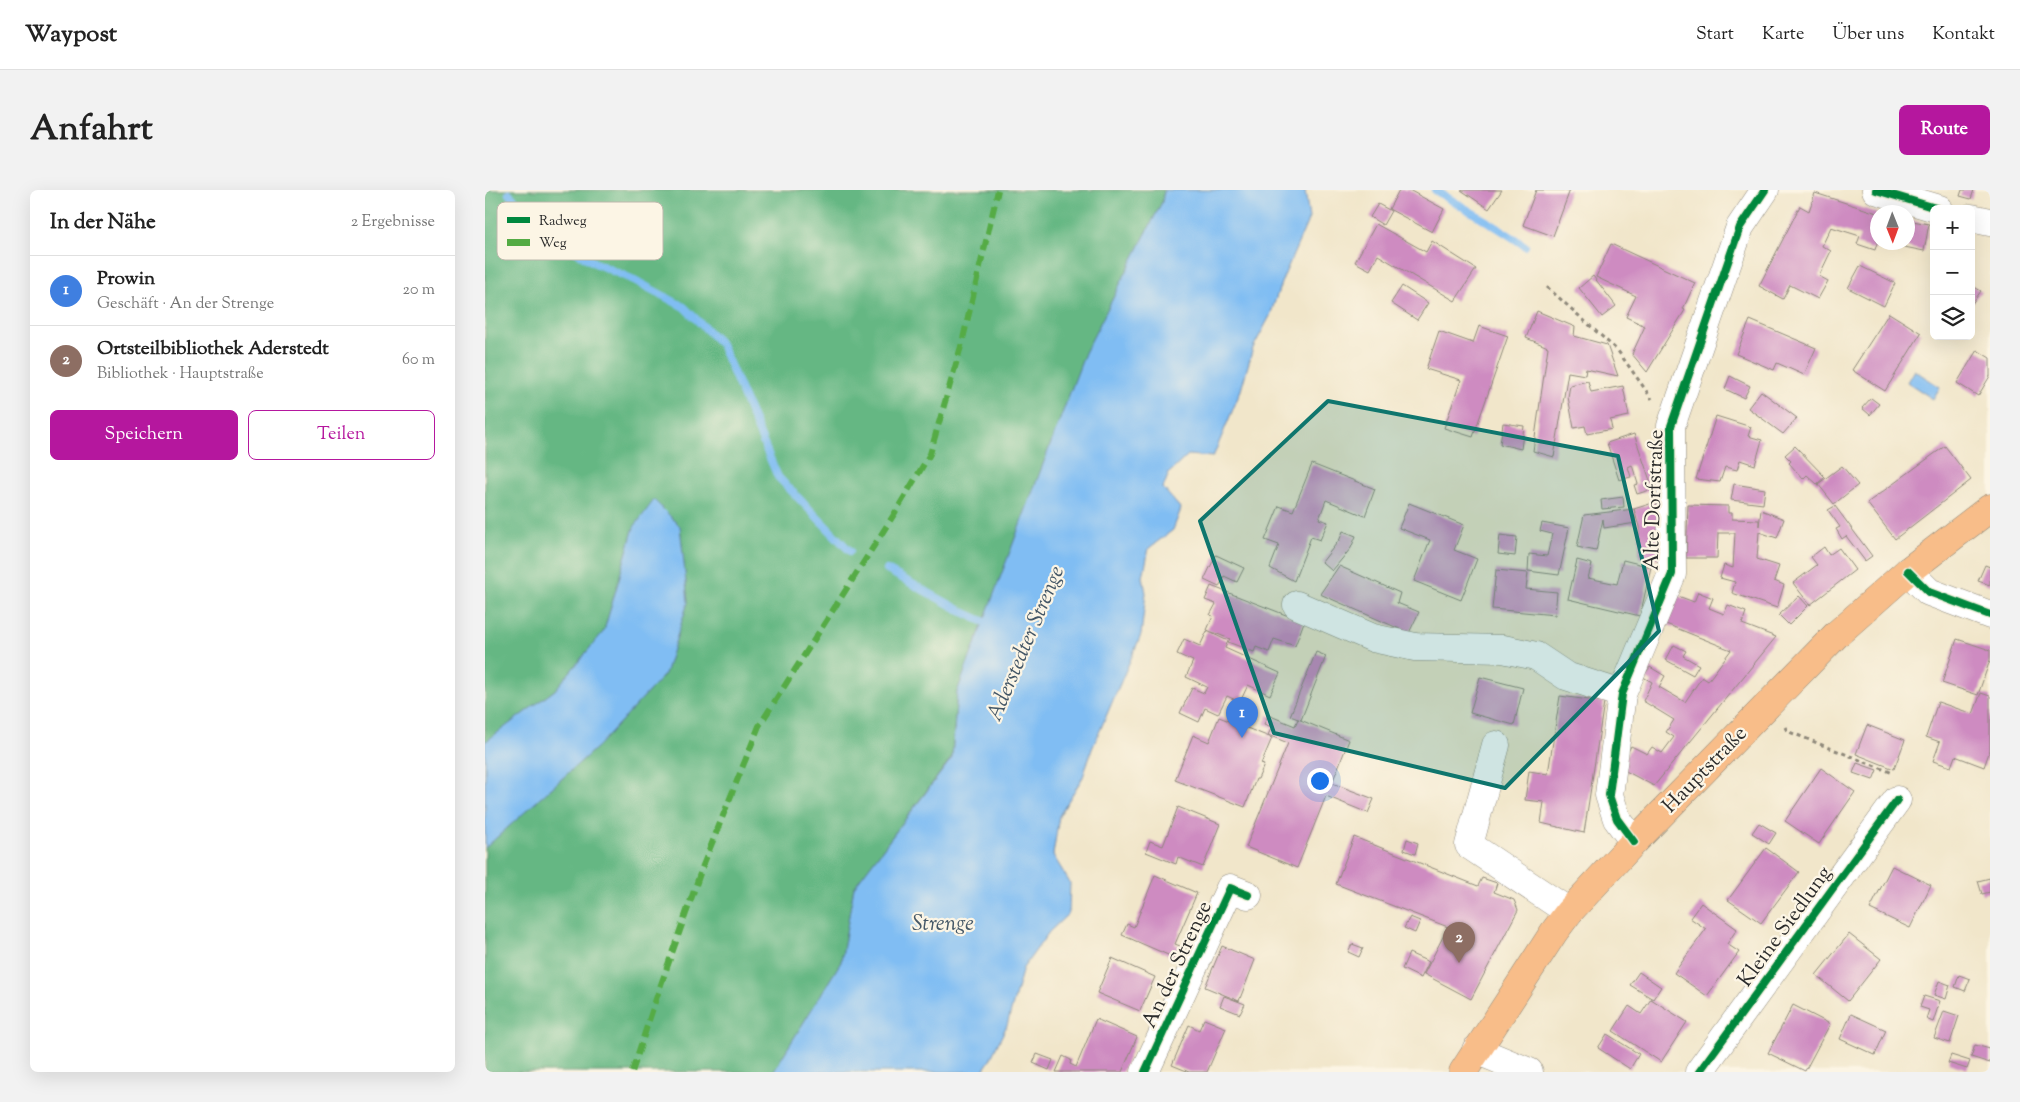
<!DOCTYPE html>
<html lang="de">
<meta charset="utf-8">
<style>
:root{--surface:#fff;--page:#f2f2f2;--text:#222;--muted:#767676;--line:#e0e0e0;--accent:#b5179e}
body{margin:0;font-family:"Sorts Mill Goudy",serif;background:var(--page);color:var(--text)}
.controls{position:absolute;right:15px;top:15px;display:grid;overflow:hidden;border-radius:8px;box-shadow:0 5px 20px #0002}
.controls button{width:45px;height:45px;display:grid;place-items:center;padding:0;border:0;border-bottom:1px solid var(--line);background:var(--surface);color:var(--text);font:25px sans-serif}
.compass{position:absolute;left:1385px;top:15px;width:45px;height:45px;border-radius:50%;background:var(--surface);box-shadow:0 5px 20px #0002;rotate:179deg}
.you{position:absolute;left:834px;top:590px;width:18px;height:18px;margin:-12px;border:4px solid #fff;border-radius:50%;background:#1a73e8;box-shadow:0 0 0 8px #1a73e833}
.badge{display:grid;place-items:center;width:32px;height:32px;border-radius:50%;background:var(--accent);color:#fff;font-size:16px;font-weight:700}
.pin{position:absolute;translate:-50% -41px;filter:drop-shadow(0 1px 2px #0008)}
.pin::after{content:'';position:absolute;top:26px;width:18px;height:15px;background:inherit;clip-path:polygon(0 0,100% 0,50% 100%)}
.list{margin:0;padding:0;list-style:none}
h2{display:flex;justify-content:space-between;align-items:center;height:65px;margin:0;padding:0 20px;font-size:21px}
h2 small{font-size:16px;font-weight:400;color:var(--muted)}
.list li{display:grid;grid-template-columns:32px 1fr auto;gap:15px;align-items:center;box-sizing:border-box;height:70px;padding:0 20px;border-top:1px solid var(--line)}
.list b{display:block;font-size:19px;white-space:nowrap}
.list p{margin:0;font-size:16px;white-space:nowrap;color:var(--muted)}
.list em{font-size:16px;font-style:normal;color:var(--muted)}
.actions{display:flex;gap:10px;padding:15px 20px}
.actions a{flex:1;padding:11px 0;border:1px solid var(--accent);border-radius:8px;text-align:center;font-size:18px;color:var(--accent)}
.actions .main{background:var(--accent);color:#fff}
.icon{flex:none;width:28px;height:28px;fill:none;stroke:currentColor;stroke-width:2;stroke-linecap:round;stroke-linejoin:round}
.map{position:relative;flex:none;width:1505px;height:882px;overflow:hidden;border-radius:8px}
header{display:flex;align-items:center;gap:30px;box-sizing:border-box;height:70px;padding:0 25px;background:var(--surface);border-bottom:1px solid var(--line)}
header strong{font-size:24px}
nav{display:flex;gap:28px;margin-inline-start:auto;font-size:18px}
.intro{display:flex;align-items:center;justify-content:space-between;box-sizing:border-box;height:120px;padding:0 30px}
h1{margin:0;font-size:35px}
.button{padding:12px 22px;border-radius:8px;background:var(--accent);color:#fff;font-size:18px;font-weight:700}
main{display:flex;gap:30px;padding:0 30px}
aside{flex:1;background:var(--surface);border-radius:8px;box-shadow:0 5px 20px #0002}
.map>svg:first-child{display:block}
.forest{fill:#65b783;stroke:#487157}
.water{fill:#80bdf3;stroke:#56748f}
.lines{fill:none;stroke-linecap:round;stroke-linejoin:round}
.stream{stroke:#80bdf3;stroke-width:8}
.building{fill:#ce8bc1}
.minor-casing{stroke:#8e887a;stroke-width:29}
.major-casing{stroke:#8e887a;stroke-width:29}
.path{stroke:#8e887a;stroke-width:3;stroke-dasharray:4 4;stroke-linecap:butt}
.minor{stroke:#fff;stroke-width:28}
.major{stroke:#f8bd89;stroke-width:28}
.quiet{stroke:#54ab44;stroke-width:6;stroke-dasharray:12 6;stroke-linecap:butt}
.cycleway-casing{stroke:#fcf5e5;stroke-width:11}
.cycleway{stroke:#00873e;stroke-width:8}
.marked{fill:#0f766e;fill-opacity:0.2;stroke:#0f766e;stroke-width:4;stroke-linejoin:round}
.labels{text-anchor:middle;stroke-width:4.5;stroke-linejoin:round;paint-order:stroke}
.street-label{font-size:21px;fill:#2b2b2b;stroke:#fcf5e5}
.water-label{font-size:22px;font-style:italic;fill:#445767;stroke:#fcf5e5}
.key{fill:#fcf5e5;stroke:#bdb8ad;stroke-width:1}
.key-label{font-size:14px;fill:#2b2b2b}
</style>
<header>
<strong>Waypost</strong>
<nav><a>Start</a><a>Karte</a><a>Über uns</a><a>Kontakt</a></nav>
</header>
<div class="intro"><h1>Anfahrt</h1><a class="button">Route</a></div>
<main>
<aside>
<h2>In der Nähe<small>2 Ergebnisse</small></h2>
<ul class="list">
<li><span class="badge" style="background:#3f7fe0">1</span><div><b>Prowin</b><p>Geschäft · An der Strenge</p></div><em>20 m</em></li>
<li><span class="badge" style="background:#8d6e63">2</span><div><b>Ortsteilbibliothek Aderstedt</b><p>Bibliothek · Hauptstraße</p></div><em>60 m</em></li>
</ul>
<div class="actions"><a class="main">Speichern</a><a>Teilen</a></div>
</aside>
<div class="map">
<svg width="1505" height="882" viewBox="0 0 1505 882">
<rect width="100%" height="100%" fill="#fcf5e5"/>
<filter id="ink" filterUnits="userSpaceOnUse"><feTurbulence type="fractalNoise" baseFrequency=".02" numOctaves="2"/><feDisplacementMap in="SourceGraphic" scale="10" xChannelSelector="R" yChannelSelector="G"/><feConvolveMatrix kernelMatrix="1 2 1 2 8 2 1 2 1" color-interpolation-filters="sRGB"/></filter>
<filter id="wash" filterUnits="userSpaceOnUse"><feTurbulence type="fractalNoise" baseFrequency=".0096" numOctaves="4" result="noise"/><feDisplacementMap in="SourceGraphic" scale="20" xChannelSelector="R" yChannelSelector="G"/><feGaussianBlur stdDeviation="1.12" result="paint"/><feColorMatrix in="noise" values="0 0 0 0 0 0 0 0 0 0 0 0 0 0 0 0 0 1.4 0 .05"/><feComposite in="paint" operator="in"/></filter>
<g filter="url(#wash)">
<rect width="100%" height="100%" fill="#f1e6ca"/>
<path class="forest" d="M0 0H679L677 12 600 163 472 502 467 567 369 697 356 772 288 882H0V658L113 556 180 484 203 412 195 336 149 337 119 441 70 500 0 552Z"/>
<g class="water">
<path d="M679 0H820L824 28 796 93 785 126 768 158 756 200 728 267 703 265 684 283 678 298 696 319 688 340 664 358 658 387 661 403 656 445 607 559 598 587 574 626 568 665 585 693 584 723 564 742 538 778 522 835 505 870 497 882H288L356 772 369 697 467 568 472 502 600 163 677 12Z"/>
<path d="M1429 180 1455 197 1448 209 1422 192Z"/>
<path d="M169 310 195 336 203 412 180 484 113 556 0 658V552L70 500 119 441 149 337Z"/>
</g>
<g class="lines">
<g class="stream">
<path d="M950 0C980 19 1011 35 1040 56"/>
<path d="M24 4 64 46 110 73 151 91 199 117 236 154 293 287 365 361"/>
<path d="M402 380 480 423 506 435"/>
</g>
</g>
<g id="blocks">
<g class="building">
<path d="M914 0H924L959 19 947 42 904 19Z"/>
<path d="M976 0H1017L1004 19Z"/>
<path d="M1051 0H1085L1068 46 1038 35Z"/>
<path d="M1477 0H1489L1486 9 1475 6Z"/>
<path d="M1330 3 1392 23V53L1390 60 1372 54 1375 46 1346 37 1337 56 1346 61 1334 86 1343 91 1333 109 1305 95 1298 109 1274 96 1315 16 1324 21Z"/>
<path d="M893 14 906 21 898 35 885 27Z"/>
<path d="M1422 30 1444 34 1439 61 1400 53 1422 52Z"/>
<path d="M891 34 941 62 947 51 991 79 970 111 893 65 885 80 870 72Z"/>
<path d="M1126 54 1210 93 1198 119 1200 120 1162 182 1147 164 1160 136 1141 127 1151 106 1111 87Z"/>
<path d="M1375 76 1410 93 1399 116 1363 98Z"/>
<path d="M1108 86 1131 116 1117 127 1094 98Z"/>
<path d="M1486 95 1496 101 1486 115Z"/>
<path d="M917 96 943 113 932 130 906 113Z"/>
<path d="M1052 121 1090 137 1089 146 1122 155 1133 186 1101 179 1100 185 1083 182 1069 267 1048 261 1063 157 1041 148Z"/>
<path d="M1404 123 1436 143 1400 201 1367 180Z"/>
<path d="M1265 130 1331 158 1319 185 1292 173 1289 180 1251 164Z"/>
<path d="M994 136 1023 146 988 247 959 238 976 190 941 179 954 141 988 153Z"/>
<path d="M1492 160 1505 168V186L1493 206 1472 193Z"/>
<path d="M1245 186 1265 196 1259 208 1240 199Z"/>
<path d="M1103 191 1106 202 1138 196 1144 226 1125 230 1127 239 1102 244 1100 236 1089 238 1083 207 1085 195Z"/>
<path d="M1276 201 1312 228 1298 244 1263 218Z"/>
<path d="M1386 208 1394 214 1385 225 1377 218Z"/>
<path d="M1231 226 1266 237 1263 246 1277 250 1270 275 1255 270 1252 280 1240 277 1235 292 1211 289Z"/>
<path d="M1018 233 1039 236 1036 259 1015 254Z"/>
<path d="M1149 244 1168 299 1152 304 1149 295 1153 294 1147 275 1143 277 1146 287 1134 290 1122 253Z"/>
<path d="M1310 256 1340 287 1332 294 1322 285 1318 289 1304 273 1306 271 1300 265Z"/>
<path d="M1460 256 1486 290 1410 349 1382 313Z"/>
<path d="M827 274 890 299 880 326 841 310 834 329 843 332 835 350 826 347 809 391 785 378 794 355 780 350 794 316 808 321Z"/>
<path d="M1357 276 1373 295 1349 314 1333 294Z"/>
<path d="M1249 294 1280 299 1278 314 1246 310Z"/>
<path d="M1138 307 1139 317 1117 319 1116 310Z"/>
<path d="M1171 312 1178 332 1179 368H1154V337L1149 319Z"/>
<path d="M924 313 979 335 969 360 992 369 976 410 929 391 945 350 914 338Z"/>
<path d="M1203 315 1243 316V323H1247V329L1274 330V336L1276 320 1299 329 1292 348 1274 342 1272 369 1294 376 1289 391 1299 395 1292 418 1247 403 1250 392 1235 388 1239 375 1248 378 1250 343H1233L1232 368H1201Z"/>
<path d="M1350 316 1387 366 1380 371 1361 346 1357 349 1351 339 1355 337 1343 320Z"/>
<path d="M1149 319 1151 333 1119 338 1118 329 1111 361 1092 357 1099 325Z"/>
<path d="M1057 333 1084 338 1074 385 1043 381 1044 364 1062 366 1067 344 1055 341Z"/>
<path d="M858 341 871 346 866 358 847 381 837 372 855 349Z"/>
<path d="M1015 345 1032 347 1030 366 1013 364Z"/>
<path d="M1339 357 1344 365 1354 358 1370 380 1325 415 1308 393 1332 375 1326 367Z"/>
<path d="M731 365 759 378 752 392 739 386 734 397 719 390Z"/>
<path d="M1092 370 1107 374 1103 388 1132 394 1138 370 1166 377 1155 426 1083 409Z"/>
<path d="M1500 375 1505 377V395L1493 391Z"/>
<path d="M854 376 915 403 912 413 934 422 924 443 835 404Z"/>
<path d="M1011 380 1043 383 1041 399 1072 402 1070 425 1007 419Z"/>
<path d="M726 396 819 432 810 456 789 449 784 462 771 457 769 462 743 452 745 449 722 440 728 426 725 425 731 414 720 410Z"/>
<path d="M1213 402 1228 408 1224 418 1239 424 1243 415 1261 422 1257 434 1291 447 1169 596 1135 578 1146 556 1162 564 1167 557 1177 563 1189 547 1181 542 1189 530 1158 511 1167 492 1158 487 1165 477 1180 486 1174 497 1200 512 1217 487 1223 491 1246 460 1181 434 1193 406 1209 412Z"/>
<path d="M1314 406 1323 416 1304 435 1294 425Z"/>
<path d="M722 441 743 451 740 458 795 483 785 505 763 495 755 512 742 506 733 524 720 518 714 532 695 523 707 498 719 503 722 497 701 487 708 471 692 464 699 449 715 456Z"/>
<path d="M1472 449 1505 460V470L1493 505 1457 493Z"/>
<path d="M1189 455 1201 461 1198 466 1214 475 1208 485 1181 470Z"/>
<path d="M831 462 841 466 816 530 805 526Z"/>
<path d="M995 487 1038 498 1029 535 985 523Z"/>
<path d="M1496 503 1505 506V560L1499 577 1470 566 1466 577 1448 571 1455 552 1441 547 1453 512 1488 524Z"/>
<path d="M1075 506 1119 512 1099 643 1056 633 1059 612 1040 610 1044 581 1063 584Z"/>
<path d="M783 525 810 536 813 529 864 550 847 593 889 609 883 623 841 606 812 678 761 657 803 553 783 545 787 537 779 534Z"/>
<path d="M734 527 787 548 776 574 779 575 773 589H771L760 617 690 590 708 545 724 552Z"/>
<path d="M1382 535 1420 550 1409 579 1371 564Z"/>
<path d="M1372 573 1392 580 1388 590 1368 583Z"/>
<path d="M1336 578 1370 602 1334 654 1300 631Z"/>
<path d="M693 617 735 634 718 677 693 667 691 674 661 662 665 651 678 656Z"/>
<path d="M1274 633 1291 643 1284 654 1267 643Z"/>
<path d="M869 647 993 696 997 688 1012 693 1009 702 1029 710 1033 720 986 809 939 784 963 737 851 694Z"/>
<path d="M922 649 933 653 930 664 919 660Z"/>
<path d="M1281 658 1314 682 1276 733 1243 710Z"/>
<path d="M1407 676 1446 695 1425 738 1385 719Z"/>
<path d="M670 685 712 703 690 754 695 756 690 768 637 745 642 734 649 737Z"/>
<path d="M1505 688V702L1497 704 1493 691Z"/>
<path d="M1216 713 1252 739 1242 754 1254 762 1222 806 1189 783 1221 739 1205 728Z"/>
<path d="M925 727 935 731 930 743 919 738Z"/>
<path d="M1364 744 1396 769 1363 811 1331 785Z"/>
<path d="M867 754 878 758 874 767 863 762Z"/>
<path d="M737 756 770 770 754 811 720 797Z"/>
<path d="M924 763 944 772 936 788 917 779Z"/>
<path d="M627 768 670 787 655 821 612 803Z"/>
<path d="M1154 782 1176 797 1168 809 1145 795Z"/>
<path d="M1474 785 1485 789 1480 801 1470 797Z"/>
<path d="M1454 791 1465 795 1461 809 1449 805Z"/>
<path d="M739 806 760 814 755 824 735 816Z"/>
<path d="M1439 806 1455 811 1448 832 1441 829 1444 820 1435 817Z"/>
<path d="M1166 809 1202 832 1176 872 1128 841 1144 816 1156 824Z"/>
<path d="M1308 815 1345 834 1320 881 1283 863Z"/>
<path d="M1459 821 1474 826 1465 853 1449 848Z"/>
<path d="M1366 824 1401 840 1390 865 1355 849Z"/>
<path d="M611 829 652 847 637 882H571L578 866 586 870 585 874 591 877Z"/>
<path d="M719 829 741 838 722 882H704L687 875 704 835 714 840Z"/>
<path d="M1122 844 1154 864 1145 879 1113 858Z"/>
<path d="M1490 855 1505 859V873L1486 867Z"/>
<path d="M552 864 568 870 564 880 548 873Z"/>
<path d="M1466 865 1485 871 1482 879 1463 873Z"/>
</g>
</g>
</g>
<g filter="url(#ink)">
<use href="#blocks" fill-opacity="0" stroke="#8e887a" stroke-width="1"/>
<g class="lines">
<defs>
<g id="minor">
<path d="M1391 0 1454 19"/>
<path d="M1486 28 1505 32"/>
<path d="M1423 381 1444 402 1505 425"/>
<path d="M812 415 888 448 930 457 1018 459 1051 466 1081 486 1137 504"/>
<path d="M1011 555 984 655 1084 722"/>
<path d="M1149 652 1132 629 1124 605 1137 504 1187 384 1186 236 1255 37 1280 0"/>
<path d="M991 860 1044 882"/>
<path d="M660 882 745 698 763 705"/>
<path d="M1214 882 1412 610"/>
</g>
<path id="major" d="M978 882 1069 742 1084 722 1149 652 1352 444 1423 381 1505 318"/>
</defs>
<use href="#minor" class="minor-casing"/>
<use href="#major" class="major-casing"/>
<g class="path">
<path d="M1062 97 1133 161 1167 209"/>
<path d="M1300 537 1302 541 1408 583"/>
</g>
<use href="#minor" class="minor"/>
<use href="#major" class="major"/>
<path class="quiet" d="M147 882 173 803 217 678 274 536 408 326 445 264 477 153 513 0"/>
<defs>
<g id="cycleway">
<path d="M1391 0 1454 19"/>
<path d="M1423 381 1444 402 1505 425"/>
<path d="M1149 652 1132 629 1124 605 1137 504 1187 384 1186 236 1255 37 1280 0"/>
<path d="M660 882 745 698 763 705"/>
<path d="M1214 882 1412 610"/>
</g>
</defs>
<use href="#cycleway" class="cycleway-casing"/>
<use href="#cycleway" class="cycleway"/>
</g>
</g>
<path class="marked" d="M843 211 1133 266 1174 441 1020 598 789 543 715 331Z"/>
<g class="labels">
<g class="street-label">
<text transform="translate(1168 310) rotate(-88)" y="7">Alte Dorfstraße</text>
<text transform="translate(1219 579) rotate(-46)" y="7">Hauptstraße</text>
<text transform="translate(1299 736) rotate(-54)" y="7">Kleine Siedlung</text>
<text transform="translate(691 774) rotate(-65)" y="7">An der Strenge</text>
</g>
<g class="water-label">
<text transform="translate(539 453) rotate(-67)" y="8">Aderstedter Strenge</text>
<text x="458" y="740">Strenge</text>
</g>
</g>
<rect x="12" y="12" width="166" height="58" rx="8" class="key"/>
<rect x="22" y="27" width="23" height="6" fill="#00873e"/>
<rect x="22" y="49" width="23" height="7" fill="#54ab44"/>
<g class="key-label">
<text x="54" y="35">Radweg</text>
<text x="54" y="57">Weg</text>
</g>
</svg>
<div class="controls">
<button>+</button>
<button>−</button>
<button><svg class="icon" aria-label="layers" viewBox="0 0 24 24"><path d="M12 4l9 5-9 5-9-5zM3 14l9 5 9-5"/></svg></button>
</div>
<svg class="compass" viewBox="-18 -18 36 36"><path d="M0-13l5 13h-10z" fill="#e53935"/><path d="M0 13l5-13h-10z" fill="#767676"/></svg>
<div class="you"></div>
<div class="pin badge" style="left:757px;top:548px;background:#3f7fe0">1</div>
<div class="pin badge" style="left:974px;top:773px;background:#8d6e63">2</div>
</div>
</main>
